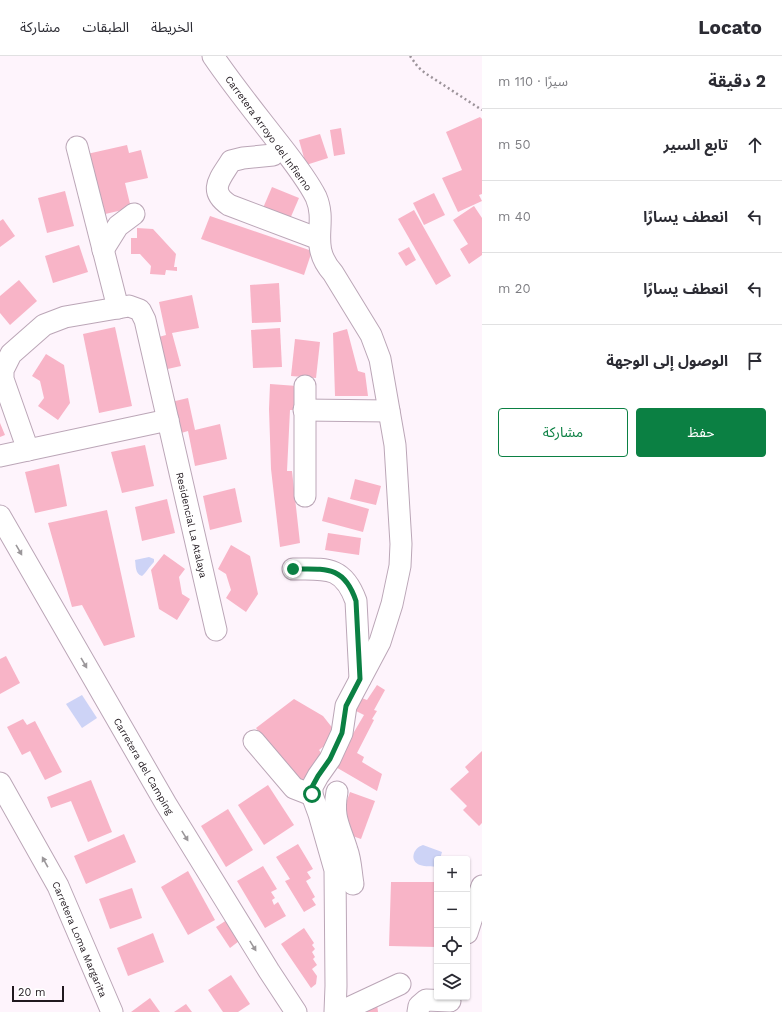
<!DOCTYPE html>
<html lang="ar">
<meta charset="utf-8">
<style>
:root{--surface:#fff;--page:#f2f2f3;--text:#2b2b33;--muted:#7c7c81;--line:#e1e1e2;--accent:#0b8043}
body{margin:0;font-family:"Work Sans","Noto Sans Arabic",sans-serif;background:var(--page);color:var(--text);direction:rtl}
.controls{position:absolute;right:12px;bottom:12px;display:grid;overflow:hidden;border-radius:4px;box-shadow:0 1px 3px #0004}
.controls button{width:36px;height:36px;display:grid;place-items:center;padding:0;border:0;border-bottom:1px solid var(--line);background:var(--surface);color:var(--text);font:20px sans-serif}
.scale{position:absolute;left:12px;bottom:10px;width:52px;box-sizing:border-box;padding-left:4px;border:2px solid #20181e;border-top:0;font-size:11px;line-height:14px;white-space:nowrap;color:#20181e;-webkit-text-stroke:3px #fff;paint-order:stroke}
.stop{position:absolute;width:12px;height:12px;margin:-9px;border:3px solid #0b8043;border-radius:50%;background:#fff}
.stop.end{background:#0b8043;border-color:#fff;box-shadow:0 1px 4px #0008}
.list{margin:0;padding:0;list-style:none}
h2{display:flex;justify-content:space-between;align-items:center;height:52px;margin:0;padding:0 16px;font-size:17px}
h2 small{font-size:13px;font-weight:400;color:var(--muted)}
.list li{display:grid;grid-template-columns:26px 1fr auto;gap:12px;align-items:center;box-sizing:border-box;height:72px;padding:0 16px;border-top:1px solid var(--line)}
.list b{display:block;font-size:15px;white-space:nowrap}
.list em{font-size:13px;font-style:normal;color:var(--muted)}
.actions{display:flex;gap:8px;padding:12px 16px}
.actions a{flex:1;padding:9px 0;border:1px solid var(--accent);border-radius:4px;text-align:center;font-size:14px;color:var(--accent)}
.actions .main{background:var(--accent);color:#fff}
.icon{flex:none;width:22px;height:22px;fill:none;stroke:currentColor;stroke-width:2;stroke-linecap:round;stroke-linejoin:round}
.map{position:relative;flex:none;width:482px;height:956px;overflow:hidden;direction:ltr}
header{display:flex;align-items:center;gap:24px;box-sizing:border-box;height:56px;padding:0 20px;background:var(--surface);border-bottom:1px solid var(--line)}
header strong{font-size:19px}
nav{display:flex;gap:22px;margin-inline-start:auto;font-size:14px}
main{display:flex}
aside{flex:1;background:var(--surface)}
.map>svg:first-child{display:block}
.water{fill:#cdd3f6}
.building{fill:#f8b4c7}
.lines{fill:none;stroke-linecap:round;stroke-linejoin:round}
.minor-casing{stroke:#bba6b7;stroke-width:23}
.path{stroke:#9c939a;stroke-width:2.5;stroke-dasharray:2 3;stroke-linecap:butt}
.minor{stroke:#fff;stroke-width:21}
.oneway{fill:#9b979a}
.route{stroke:#0b8043;stroke-width:5}
.labels{text-anchor:middle;stroke-width:3;stroke-linejoin:round;paint-order:stroke}
.street-label{font-size:10px;fill:#20181e;stroke:#fff}
</style>
<header>
<strong>Locato</strong>
<nav><a>الخريطة</a><a>الطبقات</a><a>مشاركة</a></nav>
</header>
<main>
<aside>
<h2>2 دقيقة<small>سيرًا · 110 m</small></h2>
<ul class="list">
<li><svg class="icon" aria-label="ahead" viewBox="0 0 24 24"><path d="M12 20V5M6 11l6-6 6 6"/></svg><div><b>تابع السير</b></div><em>50 m</em></li>
<li><svg class="icon" aria-label="left" viewBox="0 0 24 24"><path d="M17 20v-9H6M10 6l-5 5 5 5"/></svg><div><b>انعطف يسارًا</b></div><em>40 m</em></li>
<li><svg class="icon" aria-label="left" viewBox="0 0 24 24"><path d="M17 20v-9H6M10 6l-5 5 5 5"/></svg><div><b>انعطف يسارًا</b></div><em>20 m</em></li>
<li><svg class="icon" aria-label="arrive" viewBox="0 0 24 24"><path d="M6 21V4h12l-3 4 3 4H6"/></svg><div><b>الوصول إلى الوجهة</b></div></li>
</ul>
<div class="actions"><a class="main">حفظ</a><a>مشاركة</a></div>
</aside>
<div class="map">
<svg width="482" height="956" viewBox="0 0 482 956">
<rect width="100%" height="100%" fill="#fef4fc"/>
<g class="water">
<path d="M149 501 154 503V506C149 511 146 517 142 520 135 518 136 510 135 504Z"/>
<path d="M82 639 97 662 82 672 66 648Z"/>
<path d="M423 789 442 796 440 803H437V811C432 810 425 811 420 809 409 805 413 792 423 789Z"/>
</g>
<g class="building">
<path d="M480 61 482 63V138L479 139 482 145 458 156 442 122 462 114 446 76Z"/>
<path d="M341 72 345 98 334 100 330 74Z"/>
<path d="M320 78 328 102 306 109 299 84Z"/>
<path d="M127 89 129 97 141 94 148 122 125 127 131 152 101 159 87 98Z"/>
<path d="M272 131 299 142 290 163 263 152Z"/>
<path d="M65 135 74 170 47 177 38 142Z"/>
<path d="M434 137 445 159 424 169 413 147Z"/>
<path d="M474 150 482 162V199L469 208 460 193 468 188 453 164Z"/>
<path d="M414 154 451 220 436 229 398 163Z"/>
<path d="M210 160 312 195 304 219 201 183Z"/>
<path d="M3 163 15 180 0 191V165Z"/>
<path d="M137 172 153 173 176 198 174 211H177V215L166 214 165 219 150 218 151 210 140 198H131V182H137Z"/>
<path d="M79 189 88 216 53 227 45 200Z"/>
<path d="M409 191 416 204 406 210 398 197Z"/>
<path d="M19 224 37 245 10 269 0 257V240Z"/>
<path d="M279 227 281 266 252 267 250 229Z"/>
<path d="M192 239 199 272 172 277 181 310 163 314 155 282 166 279 159 246Z"/>
<path d="M115 271 132 350 99 357 83 278Z"/>
<path d="M280 272 282 311 253 312 251 274Z"/>
<path d="M347 273 358 315 365 317 368 340H335L333 277Z"/>
<path d="M295 283 320 286 316 322 291 320Z"/>
<path d="M46 298 64 309 70 347 58 364 38 350 44 342 40 325 32 320Z"/>
<path d="M270 328 297 330 296 354H290L287 415H292L300 487 280 491 271 413 269 353Z"/>
<path d="M188 342 195 374 220 368 227 403 195 410 188 375 178 378 171 346Z"/>
<path d="M0 367 5 379 0 381Z"/>
<path d="M145 389 154 430 122 437 111 396Z"/>
<path d="M59 408 67 450 35 457 25 416Z"/>
<path d="M355 423 381 430 376 449 350 443Z"/>
<path d="M235 432 242 466 210 474 203 440Z"/>
<path d="M328 441 369 453 363 476 322 465Z"/>
<path d="M167 443 175 477 142 485 135 451Z"/>
<path d="M107 454 135 581 104 590 82 549 72 551 48 467Z"/>
<path d="M328 477 361 482 359 499 325 494Z"/>
<path d="M231 489 250 500 258 538 246 556 226 542 231 534 226 518 218 513Z"/>
<path d="M164 498 185 513 179 521 182 538 190 543 177 564 159 553 151 514Z"/>
<path d="M6 600 20 627 0 638V603Z"/>
<path d="M377 629 385 634 374 654 377 655 372 663 374 664 357 697 364 701 362 706 382 718 377 735 334 710 364 659 352 653 359 641 367 644Z"/>
<path d="M294 643 323 660 338 679 319 694 324 701 320 710 298 727 256 672Z"/>
<path d="M23 663 27 669 35 665 62 716 45 724 30 695 22 699 7 671Z"/>
<path d="M482 695V767L479 770 463 754 467 750 450 733 469 716 465 711Z"/>
<path d="M91 724 112 776 88 786 71 745 51 752 47 741Z"/>
<path d="M268 729 294 769 264 789 238 749Z"/>
<path d="M350 736 375 745 361 783 344 777 341 761Z"/>
<path d="M228 753 253 794 226 811 201 770Z"/>
<path d="M124 778 136 806 86 828 74 800Z"/>
<path d="M298 788 313 813 307 816 311 822 306 825 315 841 312 843 316 849 304 856 285 825 290 823 276 801Z"/>
<path d="M263 810 277 833 271 836 275 842 272 844 274 849 278 846 286 860 265 872 237 825Z"/>
<path d="M188 815 215 864 188 879 161 831Z"/>
<path d="M391 826H437V891L389 890Z"/>
<path d="M132 832 142 862 110 873 99 843Z"/>
<path d="M230 862 243 882 230 892 216 871Z"/>
<path d="M304 872 314 887 312 889 315 893 312 896 315 901 313 903 317 909 312 913 317 920 316 928 311 932 281 888Z"/>
<path d="M153 877 164 906 128 920 117 892Z"/>
<path d="M231 919 250 948 238 956H223L208 934Z"/>
<path d="M150 942 160 956H131Z"/>
<path d="M186 948 192 956H174Z"/>
<path d="M377 948 378 956H360Z"/>
</g>
<g class="lines">
<defs>
<g id="minor">
<path d="M213 0C232 28 253 54 274 81 288 99 306 121 316 141 328 169 308 189 333 217L371 279 380 303 395 389 401 488 400 510 392 548 380 586 346 650 342 677 330 703 318 720 312 731V739L319 758 335 814 336 930 335 956"/>
<path d="M77 91 118 252"/>
<path d="M273 99 243 102 231 105C221 122 207 134 229 149L319 183"/>
<path d="M103 194 118 170 134 158"/>
<path d="M305 330V440"/>
<path d="M304 354 389 355"/>
<path d="M28 394 3 323V314L11 298 44 269 65 261 129 250 140 254 145 264 216 574"/>
<path d="M0 400 168 364"/>
<path d="M0 460 166 748 269 915 296 956"/>
<path d="M293 513C325 513 343 509 356 545L360 623"/>
<path d="M254 685 294 732 312 739"/>
<path d="M0 727 58 830 112 956"/>
<path d="M337 736C332 762 340 771 347 794 351 805 351 817 353 828"/>
<path d="M467 877 482 830"/>
<path d="M340 956 400 928"/>
<path d="M418 956 419 950 426 944 450 945"/>
</g>
</defs>
<use href="#minor" class="minor-casing"/>
<path class="path" d="M410 0 418 11 425 17 482 54"/>
<use href="#minor" class="minor"/>
</g>
<defs><path id="oneway-solid" d="M-6-.8H1V-3.2L6.5 0L1 3.2V.8H-6Z"/></defs>
<g class="oneway">
<use href="#oneway-solid" transform="translate(19 494) rotate(60)"/>
<use href="#oneway-solid" transform="translate(84 607) rotate(60)"/>
<use href="#oneway-solid" transform="translate(185 780) rotate(58)"/>
<use href="#oneway-solid" transform="translate(45 806) rotate(-119)"/>
<use href="#oneway-solid" transform="translate(253 890) rotate(58)"/>
</g>
<g class="lines">
<path class="route" d="M293 513C325 513 344 509 356 545L360 623 346 650 342 677 330 703 318 720 312 731V738"/>
</g>
<g class="labels">
<g class="street-label">
<text transform="translate(269 77) rotate(54)" y="4">Carretera Arroyo del Infierno</text>
<text transform="translate(192 469) rotate(77)" y="4">Residencial La Atalaya</text>
<text transform="translate(144 710) rotate(60)" y="4">Carretera del Camping</text>
<text transform="translate(80 883) rotate(67)" y="4">Carretera Loma Margarita</text>
</g>
</g>
</svg>
<div class="controls">
<button>+</button>
<button>−</button>
<button><svg class="icon" aria-label="locate" viewBox="0 0 24 24"><circle cx="12" cy="12" r="6"/><path d="M12 2v4M12 18v4M2 12h4M18 12h4"/></svg></button>
<button><svg class="icon" aria-label="layers" viewBox="0 0 24 24"><path d="M12 4l9 5-9 5-9-5zM3 14l9 5 9-5"/></svg></button>
</div>
<div class="scale">20 m</div>
<div class="stop" style="left:312px;top:738px"></div>
<div class="stop end" style="left:293px;top:513px"></div>
</div>
</main>
